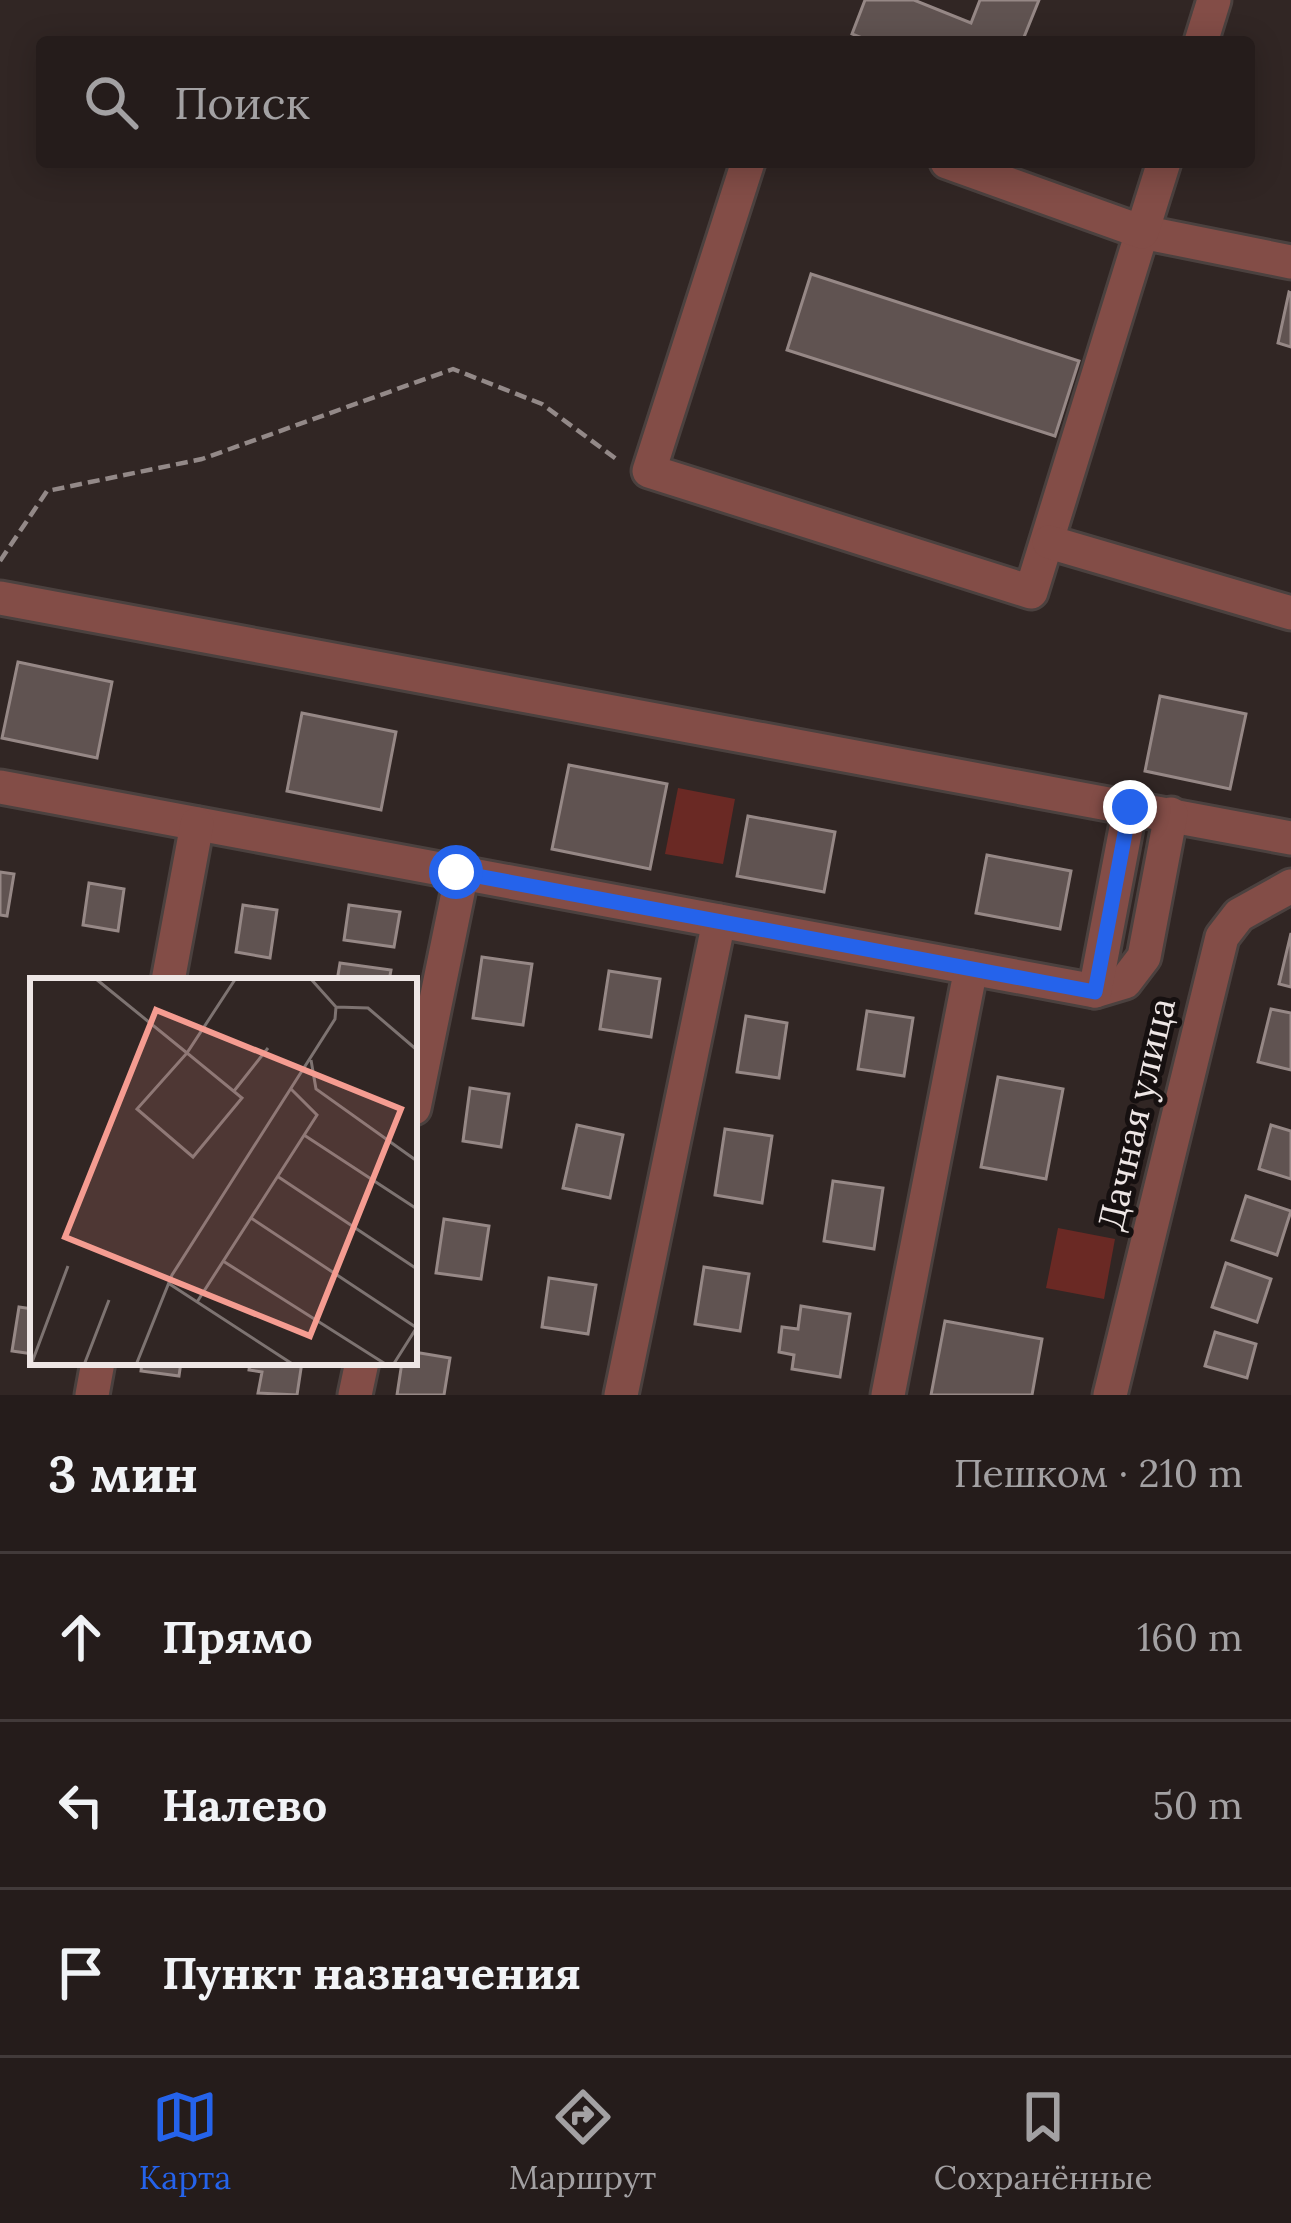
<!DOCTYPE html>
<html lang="ru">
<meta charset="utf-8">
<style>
:root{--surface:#251c1b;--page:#312928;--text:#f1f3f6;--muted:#a3a1a3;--line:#423a3a;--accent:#2563eb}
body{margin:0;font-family:Lora,serif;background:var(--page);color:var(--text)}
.stop{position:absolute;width:36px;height:36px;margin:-27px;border:9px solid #2563eb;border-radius:50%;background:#fff}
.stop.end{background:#2563eb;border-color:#fff;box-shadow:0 3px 12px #0008}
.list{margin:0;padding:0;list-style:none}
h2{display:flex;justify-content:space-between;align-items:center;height:156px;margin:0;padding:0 48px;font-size:51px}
h2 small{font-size:39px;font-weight:400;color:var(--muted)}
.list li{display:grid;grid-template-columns:78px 1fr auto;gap:36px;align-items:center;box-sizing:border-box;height:168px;padding:0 48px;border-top:3px solid var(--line)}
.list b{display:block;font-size:45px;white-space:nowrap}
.list em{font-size:39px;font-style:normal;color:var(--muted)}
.icon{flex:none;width:66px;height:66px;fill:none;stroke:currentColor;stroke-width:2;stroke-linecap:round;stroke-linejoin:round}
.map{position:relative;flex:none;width:1291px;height:1395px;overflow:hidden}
.search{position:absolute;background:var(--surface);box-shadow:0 6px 30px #0003;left:36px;right:36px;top:36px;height:132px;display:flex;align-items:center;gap:30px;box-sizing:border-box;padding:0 42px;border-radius:12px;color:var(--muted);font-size:45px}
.sheet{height:660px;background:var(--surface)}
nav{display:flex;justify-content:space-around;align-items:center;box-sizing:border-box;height:168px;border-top:3px solid var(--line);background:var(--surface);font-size:33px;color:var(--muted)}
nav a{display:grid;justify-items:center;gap:6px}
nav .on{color:var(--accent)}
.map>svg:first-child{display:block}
.green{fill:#6a2924}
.building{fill:#605351;stroke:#968886;stroke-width:3}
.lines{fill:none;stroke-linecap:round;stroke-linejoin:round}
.minor-casing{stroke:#4b413f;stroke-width:39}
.path{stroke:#938988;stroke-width:4.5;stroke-dasharray:12 6;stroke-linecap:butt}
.minor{stroke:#834d47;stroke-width:33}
.route{stroke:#2563eb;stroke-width:15}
.labels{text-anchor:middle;stroke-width:10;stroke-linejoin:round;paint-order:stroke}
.street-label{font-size:36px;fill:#eee6e5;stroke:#161010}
.inset-road{fill:none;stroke:#7d7371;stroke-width:3}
.view{fill:#f59c91;fill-opacity:0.15;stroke:#f59c91;stroke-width:6}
.inset-edge{fill:none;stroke:#eee6e5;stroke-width:6}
</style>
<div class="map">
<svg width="1291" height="1395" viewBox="0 0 1291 1395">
<rect width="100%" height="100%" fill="#312624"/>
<g class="green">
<path d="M678 788 735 799 723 864 665 854Z"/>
<path d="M1058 1228 1115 1239 1104 1299 1046 1288Z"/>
</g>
<g class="building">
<path d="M865 0H914L971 23 980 0H1039L1022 42H872L852 34Z"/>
<path d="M811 274 1079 361 1055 436 787 350Z"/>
<path d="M1289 292 1291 293V347L1278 343Z"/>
<path d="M18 662 112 682 97 758 2 738Z"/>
<path d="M1160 696 1246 714 1230 789 1145 771Z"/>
<path d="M302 713 396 732 381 810 287 791Z"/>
<path d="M569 765 667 784 650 869 552 849Z"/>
<path d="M748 816 835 832 824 892 737 876Z"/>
<path d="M987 855 1071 871 1060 929 976 913Z"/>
<path d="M0 872 14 874 7 916 0 915Z"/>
<path d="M89 883 124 889 118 931 83 925Z"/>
<path d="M243 905 277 910 270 958 236 952Z"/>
<path d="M349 905 400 912 394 947 344 940Z"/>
<path d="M1291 933V987L1279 984Z"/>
<path d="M482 957 532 964 523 1025 473 1018Z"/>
<path d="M340 963 391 970 389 981H337Z"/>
<path d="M609 971 660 979 651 1037 600 1029Z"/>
<path d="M1271 1009 1291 1013V1070L1258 1062Z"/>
<path d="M867 1011 913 1018 904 1076 858 1069Z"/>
<path d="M746 1016 787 1023 779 1078 737 1072Z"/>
<path d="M998 1077 1063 1089 1046 1179 981 1167Z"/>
<path d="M470 1088 509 1094 501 1147 463 1141Z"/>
<path d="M577 1125 623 1135 610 1198 563 1188Z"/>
<path d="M1271 1125 1291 1131V1179L1259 1169Z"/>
<path d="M725 1129 772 1136 762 1203 715 1195Z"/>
<path d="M833 1181 883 1188 874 1249 824 1241Z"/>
<path d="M1246 1196 1291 1211 1277 1255 1232 1240Z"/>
<path d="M444 1219 489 1226 481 1279 436 1273Z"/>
<path d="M1226 1263 1271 1279 1257 1322 1212 1307Z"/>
<path d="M704 1267 749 1274 740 1331 695 1324Z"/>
<path d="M549 1278 596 1285 588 1334 542 1327Z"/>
<path d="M801 1306 850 1314 840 1377 792 1369 794 1355 779 1352 782 1327 798 1329Z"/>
<path d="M19 1307 33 1309V1354L12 1351Z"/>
<path d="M945 1321 1042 1339 1032 1395H931Z"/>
<path d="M1215 1332 1256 1344 1247 1378 1205 1366Z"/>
<path d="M414 1352 450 1358 444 1395H397L402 1362H414Z"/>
<path d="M142 1362H181L179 1376 141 1371Z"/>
<path d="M250 1362H302L297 1395 258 1393 262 1372 249 1370Z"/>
</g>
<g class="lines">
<defs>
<g id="minor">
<path d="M1201 42 1214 0"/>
<path d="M748 162 649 471 1031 592 1142 232 1291 262"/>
<path d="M947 162 1142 232 1164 162"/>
<path d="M1049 542 1291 613"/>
<path d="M0 598 1291 838"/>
<path d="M0 787 1095 991 1125 982 1144 957 1171 814"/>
<path d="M168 981 197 824"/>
<path d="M1095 991 1130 807"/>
<path d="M414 1108 462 873"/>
<path d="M92 1395 98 1362"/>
<path d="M355 1395 362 1362"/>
<path d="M621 1395 719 921"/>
<path d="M888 1395 971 968"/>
<path d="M1110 1395 1222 937 1239 915 1291 886"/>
</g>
</defs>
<use href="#minor" class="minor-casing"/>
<path class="path" d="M0 561 47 491 202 459 453 369 542 404 619 461"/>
<use href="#minor" class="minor"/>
</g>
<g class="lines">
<path class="route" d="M456 872 1095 992 1130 807"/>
</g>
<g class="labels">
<g class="street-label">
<text transform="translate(1136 1114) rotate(-77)" y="13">Дачная улица</text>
</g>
</g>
<g transform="translate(30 978)">
<rect width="387" height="387" fill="#312624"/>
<path class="inset-road" d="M66 1 157 75 107 131 163 179 212 120 157 75 206 0M306 29 338 30 387 72M281 82 286 111 387 183M204 113 238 70M274 157 387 231M247 198 387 291M221 240 387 350M193 283 357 387M138 305 264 387M167 324 287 137 261 111M1 387 38 288M54 387 79 322M106 387 142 297 305 41 306 29 280 0M363 387 387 349"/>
<path class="view" d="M126 32 371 131 280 358 35 259Z"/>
<rect width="387" height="387" class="inset-edge"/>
</g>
</svg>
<div class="stop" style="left:456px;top:872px"></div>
<div class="stop end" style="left:1130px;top:807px"></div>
<div class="search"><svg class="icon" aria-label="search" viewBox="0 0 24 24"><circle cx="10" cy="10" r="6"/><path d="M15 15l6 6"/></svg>Поиск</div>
</div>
<section class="sheet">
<h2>3 мин<small>Пешком · 210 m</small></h2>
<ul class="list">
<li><svg class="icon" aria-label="ahead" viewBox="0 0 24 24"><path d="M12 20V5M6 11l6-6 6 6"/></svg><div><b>Прямо</b></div><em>160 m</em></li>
<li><svg class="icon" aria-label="left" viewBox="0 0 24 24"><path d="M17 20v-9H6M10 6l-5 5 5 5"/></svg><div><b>Налево</b></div><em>50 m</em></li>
<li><svg class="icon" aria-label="arrive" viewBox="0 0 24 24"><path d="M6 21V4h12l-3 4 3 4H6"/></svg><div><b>Пункт назначения</b></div></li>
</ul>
</section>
<nav>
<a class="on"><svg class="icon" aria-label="map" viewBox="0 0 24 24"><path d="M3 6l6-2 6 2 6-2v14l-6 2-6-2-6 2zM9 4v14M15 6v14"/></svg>Карта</a>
<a><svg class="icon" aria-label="directions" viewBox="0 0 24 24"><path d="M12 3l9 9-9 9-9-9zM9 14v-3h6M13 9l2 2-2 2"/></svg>Маршрут</a>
<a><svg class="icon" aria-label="saved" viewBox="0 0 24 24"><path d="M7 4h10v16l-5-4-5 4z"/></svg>Сохранённые</a>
</nav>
